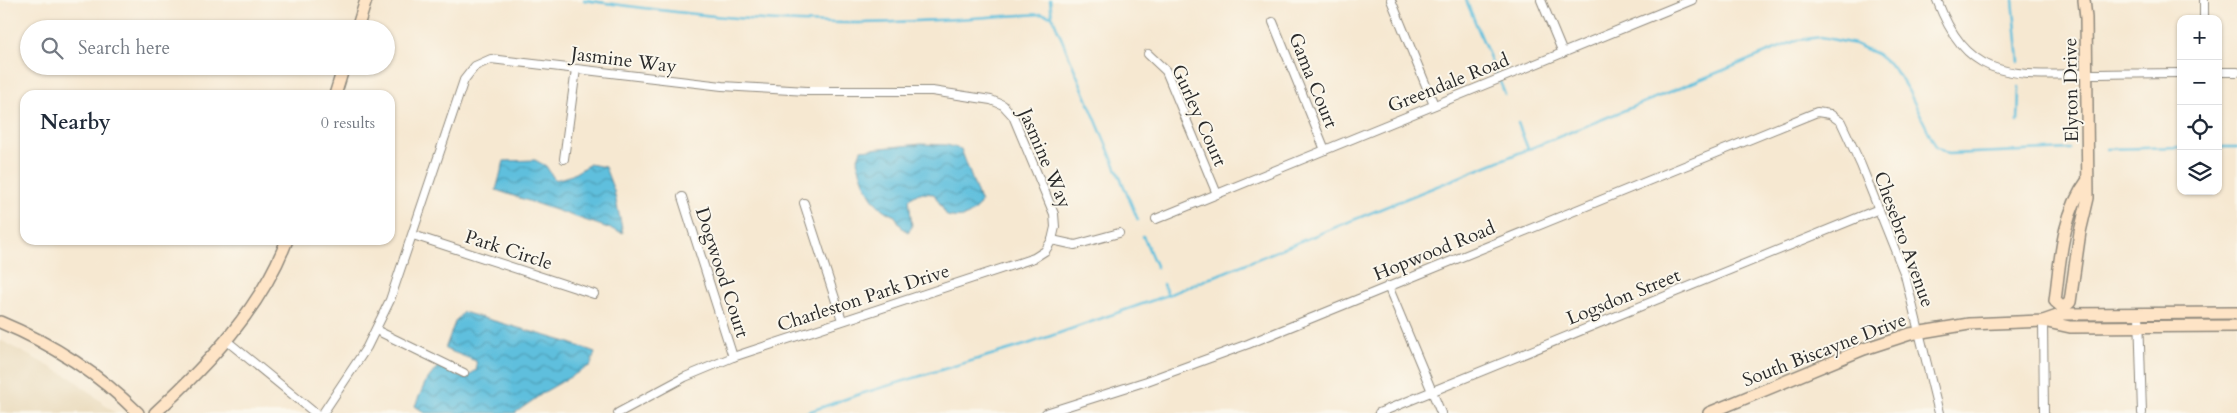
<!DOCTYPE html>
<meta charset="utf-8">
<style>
:root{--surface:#fff;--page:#f6f6f7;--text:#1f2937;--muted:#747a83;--line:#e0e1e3}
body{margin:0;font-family:Cardo,serif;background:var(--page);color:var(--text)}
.controls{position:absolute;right:15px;top:15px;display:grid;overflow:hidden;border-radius:10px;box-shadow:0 1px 4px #0004}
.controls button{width:45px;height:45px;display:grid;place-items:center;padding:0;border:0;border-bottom:1px solid var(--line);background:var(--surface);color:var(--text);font:25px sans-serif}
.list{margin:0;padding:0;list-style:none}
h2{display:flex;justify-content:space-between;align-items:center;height:65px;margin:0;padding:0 20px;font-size:21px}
h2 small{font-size:16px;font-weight:400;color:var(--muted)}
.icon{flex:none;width:28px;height:28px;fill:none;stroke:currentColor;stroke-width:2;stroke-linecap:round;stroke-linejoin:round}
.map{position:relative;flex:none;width:2237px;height:413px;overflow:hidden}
.search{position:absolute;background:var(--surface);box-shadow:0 1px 4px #0004;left:20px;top:20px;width:375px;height:55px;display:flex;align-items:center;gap:12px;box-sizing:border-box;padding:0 18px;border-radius:28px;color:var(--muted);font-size:19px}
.panel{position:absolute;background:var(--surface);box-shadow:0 1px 4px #0004;left:20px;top:90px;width:375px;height:155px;border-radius:15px}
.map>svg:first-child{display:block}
.built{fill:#e9d9ba}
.water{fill:url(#water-waves);stroke:#447584}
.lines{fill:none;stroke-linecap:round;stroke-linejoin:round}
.stream{stroke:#5ebfdd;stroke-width:2.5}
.street-casing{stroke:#908a7e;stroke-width:10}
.secondary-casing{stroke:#908a7e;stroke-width:14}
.street{stroke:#fff;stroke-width:8}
.secondary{stroke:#fee4c6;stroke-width:11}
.labels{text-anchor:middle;stroke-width:4;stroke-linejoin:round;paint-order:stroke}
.street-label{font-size:19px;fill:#2b2b2b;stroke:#fbf7ec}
</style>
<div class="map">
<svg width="2237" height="413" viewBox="0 0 2237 413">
<defs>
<pattern id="water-waves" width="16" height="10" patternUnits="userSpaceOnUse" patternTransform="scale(1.25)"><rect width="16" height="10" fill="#5ebfdd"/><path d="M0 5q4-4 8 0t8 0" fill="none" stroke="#4e9bb3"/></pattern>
</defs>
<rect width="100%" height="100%" fill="#fbf7ec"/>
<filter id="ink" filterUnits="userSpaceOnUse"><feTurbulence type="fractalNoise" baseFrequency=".02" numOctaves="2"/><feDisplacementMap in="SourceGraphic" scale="10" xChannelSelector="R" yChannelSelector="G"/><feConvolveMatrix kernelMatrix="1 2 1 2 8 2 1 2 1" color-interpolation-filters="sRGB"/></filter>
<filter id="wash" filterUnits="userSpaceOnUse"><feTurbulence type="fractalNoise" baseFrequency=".0096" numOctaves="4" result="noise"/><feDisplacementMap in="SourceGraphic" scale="20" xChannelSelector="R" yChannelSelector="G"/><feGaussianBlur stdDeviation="1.12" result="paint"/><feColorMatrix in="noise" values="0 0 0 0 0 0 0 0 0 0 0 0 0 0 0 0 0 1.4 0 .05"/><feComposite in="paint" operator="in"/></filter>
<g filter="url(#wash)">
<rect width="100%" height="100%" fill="#f6e8d1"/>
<path class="built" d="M0 340 73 379 115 413H0Z"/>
<g class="water">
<path d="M921 144 947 145 961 149 981 203C970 216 964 220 947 216L934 194 919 193 909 199 912 227 908 232 903 229 895 216C871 207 864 184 857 161L861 150Z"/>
<path d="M535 160 546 166 555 180 572 175 590 164 605 167 614 191 623 233 496 190 504 161Z"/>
<path d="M463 312 567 342 595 352 591 365 546 391 515 413H425L415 406 425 383 438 366 465 379 477 369 476 361 445 349 455 322Z"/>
</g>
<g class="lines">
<g class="stream">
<path d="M584 0C676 13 767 24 860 23 920 22 981 17 1042 14L1052 16 1138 220"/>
<path d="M1050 0 1052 16"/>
<path d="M1466 0 1505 94"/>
<path d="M2013 0 2019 61"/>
<path d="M2018 122 2019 87"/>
<path d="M1518 123 1528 149"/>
<path d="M2218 147H2237"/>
<path d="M2106 149 2181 147"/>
<path d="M1143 236 1157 268"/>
<path d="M1163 284 1168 295"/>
<path d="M805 413 857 395 1028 344 1168 295 1798 40 1821 37 1855 44 1877 54 1894 68 1909 92 1936 147 1948 154 2070 149"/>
</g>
</g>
</g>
<g filter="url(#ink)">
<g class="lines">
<defs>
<g id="street">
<path d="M1391 0 1434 105"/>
<path d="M1541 0 1563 53"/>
<path d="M1937 0C1966 76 2004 76 2077 74 2112 74 2146 73 2181 73"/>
<path d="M2204 0V19"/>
<path d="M1273 22 1325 150"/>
<path d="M1148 54 1166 71 1217 194"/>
<path d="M2218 72H2237"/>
<path d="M564 159 576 69"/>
<path d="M682 197 733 357"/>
<path d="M804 203 842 320"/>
<path d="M1156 219 1692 0"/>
<path d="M413 235 594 294"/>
<path d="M1388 286 1441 413"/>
<path d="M2139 314 2142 413"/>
<path d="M2043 321 2044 413"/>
<path d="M376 330 464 373"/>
<path d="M227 341 315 413"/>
<path d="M323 413 367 347 390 300 464 80 475 66 491 59 722 86 807 91H932L991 100 1003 105 1013 116 1054 214 1055 227 1052 240"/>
<path d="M618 413 685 377 733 357 1034 258 1045 251 1052 240 1075 245 1119 233"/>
<path d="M1046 413 1147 381 1248 344 1817 112 1830 114 1841 122 1861 165 1905 275 1939 413"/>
<path d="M1379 413 1879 209"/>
</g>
<g id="secondary">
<path d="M2084 0 2086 18 2088 198 2080 232 2070 302 2063 308 2055 301C2060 262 2062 214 2087 181"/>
<path d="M357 29 366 0"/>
<path d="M335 95 344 66"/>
<path d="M2043 321 2070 327 2237 326"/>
<path d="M0 322C53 344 97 372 138 413"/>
<path d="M155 413C209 363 260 310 287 240"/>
<path d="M1709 413 1864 349 1910 334 1969 324 2043 321 2063 314 2237 313"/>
</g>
</defs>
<use href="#street" class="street-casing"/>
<use href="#secondary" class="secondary-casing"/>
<use href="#street" class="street"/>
<use href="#secondary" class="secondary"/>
</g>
</g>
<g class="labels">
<g class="street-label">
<text transform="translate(624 59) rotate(7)" y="7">Jasmine Way</text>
<text transform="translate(1314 80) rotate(68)" y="7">Gama Court</text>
<text transform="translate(1448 82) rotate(-22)" y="7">Greendale Road</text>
<text transform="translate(2070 90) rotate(-91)" y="7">Elyton Drive</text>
<text transform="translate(1200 115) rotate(66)" y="7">Gurley Court</text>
<text transform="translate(1046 158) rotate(67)" y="7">Jasmine Way</text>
<text transform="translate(1905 239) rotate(70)" y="7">Chesebro Avenue</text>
<text transform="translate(509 249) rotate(18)" y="7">Park Circle</text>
<text transform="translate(1434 250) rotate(-22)" y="7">Hopwood Road</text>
<text transform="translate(723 272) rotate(72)" y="7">Dogwood Court</text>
<text transform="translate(1623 296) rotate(-22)" y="7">Logsdon Street</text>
<text transform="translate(863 297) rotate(-18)" y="7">Charleston Park Drive</text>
<text transform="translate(1824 349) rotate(-21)" y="7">South Biscayne Drive</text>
</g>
</g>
</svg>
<div class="controls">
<button>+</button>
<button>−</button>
<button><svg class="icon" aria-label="locate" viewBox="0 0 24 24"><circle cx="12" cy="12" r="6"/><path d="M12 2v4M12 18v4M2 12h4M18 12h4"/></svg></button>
<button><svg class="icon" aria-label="layers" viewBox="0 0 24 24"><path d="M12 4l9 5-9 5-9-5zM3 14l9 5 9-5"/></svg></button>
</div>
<div class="search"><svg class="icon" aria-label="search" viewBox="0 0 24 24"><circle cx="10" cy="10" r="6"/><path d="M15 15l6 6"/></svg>Search here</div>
<section class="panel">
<h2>Nearby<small>0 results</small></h2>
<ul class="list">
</ul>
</section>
</div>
